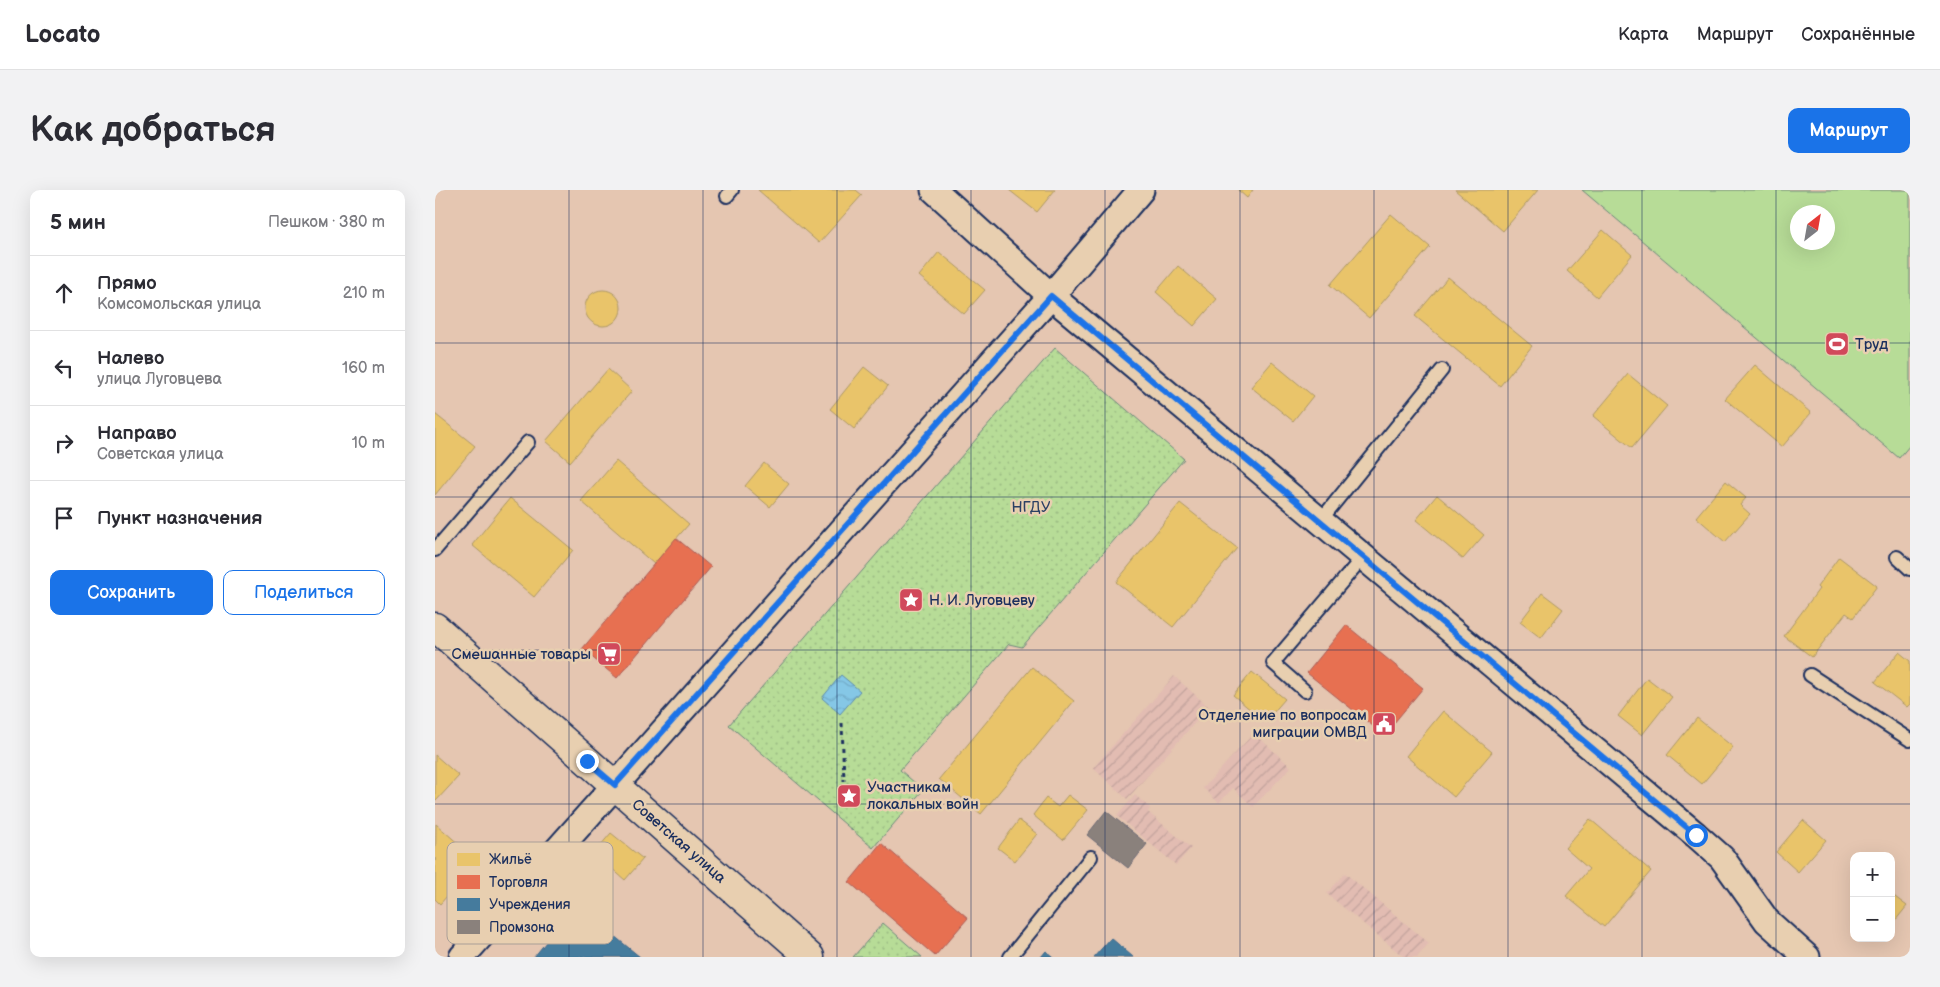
<!DOCTYPE html>
<html lang="ru">
<meta charset="utf-8">
<style>
:root{--surface:#fff;--page:#f2f2f3;--text:#2b2b33;--muted:#7c7c81;--line:#e1e1e2;--accent:#1a73e8}
body{margin:0;font-family:"Balsamiq Sans",sans-serif;background:var(--page);color:var(--text)}
.controls{position:absolute;right:15px;bottom:15px;display:grid;overflow:hidden;border-radius:10px;box-shadow:0 5px 20px #0002}
.controls button{width:45px;height:45px;display:grid;place-items:center;padding:0;border:0;border-bottom:1px solid var(--line);background:var(--surface);color:var(--text);font:25px sans-serif}
.compass{position:absolute;left:1355px;top:15px;width:45px;height:45px;border-radius:50%;background:var(--surface);box-shadow:0 5px 20px #0002;rotate:31deg}
.stop{position:absolute;width:15px;height:15px;margin:-11px;border:4px solid #1a73e8;border-radius:50%;background:#fff}
.stop.end{background:#1a73e8;border-color:#fff;box-shadow:0 1px 5px #0008}
.list{margin:0;padding:0;list-style:none}
h2{display:flex;justify-content:space-between;align-items:center;height:65px;margin:0;padding:0 20px;font-size:21px}
h2 small{font-size:16px;font-weight:400;color:var(--muted)}
.list li{display:grid;grid-template-columns:32px 1fr auto;gap:15px;align-items:center;box-sizing:border-box;height:75px;padding:0 20px;border-top:1px solid var(--line)}
.list b{display:block;font-size:19px;white-space:nowrap}
.list p{margin:0;font-size:16px;white-space:nowrap;color:var(--muted)}
.list em{font-size:16px;font-style:normal;color:var(--muted)}
.actions{display:flex;gap:10px;padding:15px 20px}
.actions a{flex:1;padding:11px 0;border:1px solid var(--accent);border-radius:10px;text-align:center;font-size:18px;color:var(--accent)}
.actions .main{background:var(--accent);color:#fff}
.icon{flex:none;width:28px;height:28px;fill:none;stroke:currentColor;stroke-width:2;stroke-linecap:round;stroke-linejoin:round}
.map{position:relative;flex:none;width:1475px;height:767px;overflow:hidden;border-radius:10px}
header{display:flex;align-items:center;gap:30px;box-sizing:border-box;height:70px;padding:0 25px;background:var(--surface);border-bottom:1px solid var(--line)}
header strong{font-size:24px}
nav{display:flex;gap:28px;margin-inline-start:auto;font-size:18px}
.intro{display:flex;align-items:center;justify-content:space-between;box-sizing:border-box;height:120px;padding:0 30px}
h1{margin:0;font-size:35px}
.button{padding:12px 22px;border-radius:10px;background:var(--accent);color:#fff;font-size:18px;font-weight:700}
main{display:flex;gap:30px;padding:0 30px}
aside{flex:1;background:var(--surface);border-radius:10px;box-shadow:0 5px 20px #0002}
.map>svg:first-child{display:block}
.industrial{fill:url(#industrial-furrows)}
.grass{fill:url(#grass-dots);stroke:#69867a}
.garden{fill:#b7dc97;stroke:#69867a;fill-rule:evenodd}
.water{fill:url(#water-waves);stroke:#5b8ab0}
.homes{fill:#e9c46a;stroke:#ab9766}
.shops{fill:#e76f51;stroke:#aa5c55}
.public{fill:#457b9d;stroke:#38648a}
.industry{fill:#8a817c;stroke:#696873}
.lines{fill:none;stroke-linecap:round;stroke-linejoin:round}
.service-casing{stroke:#1b2f5e;stroke-width:16}
.minor-casing{stroke:#1b2f5e;stroke-width:29}
.tertiary-casing{stroke:#1b2f5e;stroke-width:31}
.path{stroke:#1b2f5e;stroke-width:3;stroke-dasharray:4 4;stroke-linecap:butt}
.service{stroke:#e8cfb0;stroke-width:12}
.minor{stroke:#e8cfb0;stroke-width:25}
.tertiary{stroke:#e8cfb0;stroke-width:28}
.route{stroke:#1a73e8;stroke-width:6}
.grid{fill:none;stroke:#1b2f5e;stroke-width:1;stroke-opacity:0.55}
.labels{text-anchor:middle;stroke-width:5;stroke-linejoin:round;paint-order:stroke}
.poi-label{font-size:15px;fill:#1b2f5e;stroke:#e8cfb0;text-anchor:start}
.park-label{font-size:15px;fill:#2b4064;stroke:#e8cfb0}
.street-label{font-size:15px;fill:#1b2f5e;stroke:#e8cfb0}
.key{fill:#e8cfb0;stroke:#aa9f97;stroke-width:1}
.key-label{font-size:14px;fill:#1b2f5e}
</style>
<header>
<strong>Locato</strong>
<nav><a>Карта</a><a>Маршрут</a><a>Сохранённые</a></nav>
</header>
<div class="intro"><h1>Как добраться</h1><a class="button">Маршрут</a></div>
<main>
<aside>
<h2>5 мин<small>Пешком · 380 m</small></h2>
<ul class="list">
<li><svg class="icon" aria-label="ahead" viewBox="0 0 24 24"><path d="M12 20V5M6 11l6-6 6 6"/></svg><div><b>Прямо</b><p>Комсомольская улица</p></div><em>210 m</em></li>
<li><svg class="icon" aria-label="left" viewBox="0 0 24 24"><path d="M17 20v-9H6M10 6l-5 5 5 5"/></svg><div><b>Налево</b><p>улица Луговцева</p></div><em>160 m</em></li>
<li><svg class="icon" aria-label="right" viewBox="0 0 24 24"><path d="M7 20v-9h11M14 6l5 5-5 5"/></svg><div><b>Направо</b><p>Советская улица</p></div><em>10 m</em></li>
<li><svg class="icon" aria-label="arrive" viewBox="0 0 24 24"><path d="M6 21V4h12l-3 4 3 4H6"/></svg><div><b>Пункт назначения</b></div></li>
</ul>
<div class="actions"><a class="main">Сохранить</a><a>Поделиться</a></div>
</aside>
<div class="map">
<svg width="1475" height="767" viewBox="0 0 1475 767">
<defs>
<pattern id="industrial-furrows" width="10" height="10" patternUnits="userSpaceOnUse" patternTransform="scale(1.25)"><rect width="10" height="10" fill="#e2bcb2"/><path d="M-1 1l2-2M0 10L10 0M9 11l2-2" fill="none" stroke="#c1a29c"/></pattern>
<pattern id="grass-dots" width="8" height="8" patternUnits="userSpaceOnUse" patternTransform="scale(1.25)"><rect width="8" height="8" fill="#b7dc97"/><path d="M2 2h.1M6 6h.1" fill="none" stroke="#9dbd85" stroke-width="1.8" stroke-linecap="round"/></pattern>
<pattern id="water-waves" width="16" height="10" patternUnits="userSpaceOnUse" patternTransform="scale(1.25)"><rect width="16" height="10" fill="#85c7e6"/><path d="M0 5q4-4 8 0t8 0" fill="none" stroke="#72abc8"/></pattern>
</defs>
<rect width="100%" height="100%" fill="#e5c6b1"/>
<filter id="ink" filterUnits="userSpaceOnUse"><feTurbulence type="fractalNoise" baseFrequency=".02" numOctaves="2"/><feDisplacementMap in="SourceGraphic" scale="10" xChannelSelector="R" yChannelSelector="G"/><feConvolveMatrix kernelMatrix="1 2 1 2 8 2 1 2 1" color-interpolation-filters="sRGB"/></filter>
<g filter="url(#ink)">
<g class="industrial">
<path d="M739 486 774 517 692 609 658 578Z"/>
<path d="M819 543 856 577 818 617 798 598 784 613 768 598Z"/>
<path d="M700 605 715 618 713 622 756 658 741 675 682 626Z"/>
<path d="M910 683 994 753 982 767H969L892 704Z"/>
</g>
<g class="grass">
<path d="M620 158 749 269 587 457 574 454 465 580 488 600 438 658 294 535Z"/>
<path d="M448 733 487 767H418Z"/>
</g>
<path class="garden" d="M1147 0H1475V255L1464 268ZM1362 22H1392V52H1362Z"/>
<path class="water" d="M406 485 425 501 405 524 387 508Z"/>
<g class="homes">
<path d="M323 0H421L427 5 384 53Z"/>
<path d="M574 0H620L602 22Z"/>
<path d="M803 0H818L812 8Z"/>
<path d="M1020 0H1103L1068 41Z"/>
<path d="M956 24 995 57 934 128 895 95Z"/>
<path d="M1168 40 1197 65 1162 107 1132 81Z"/>
<path d="M504 62 550 100 529 124 484 86Z"/>
<path d="M743 76 782 109 759 136 721 102Z"/>
<path d="M1013 87 1097 156 1065 196 980 126Z"/>
<circle cx="168" cy="118" r="18"/>
<path d="M837 172 878 206 858 231 816 197Z"/>
<path d="M1320 175 1376 223 1347 257 1290 209Z"/>
<path d="M429 177 453 196 419 239 395 219Z"/>
<path d="M173 179 197 201 135 272 111 251Z"/>
<path d="M1193 184 1232 216 1197 258 1158 226Z"/>
<path d="M0 224 40 256 0 305Z"/>
<path d="M181 271 254 334 219 374 146 311Z"/>
<path d="M329 273 354 294 335 317 310 296Z"/>
<path d="M1291 291 1311 308 1305 315 1315 324 1290 352 1261 327Z"/>
<path d="M1002 305 1049 345 1028 369 981 330Z"/>
<path d="M75 308 138 360 99 407 37 355Z"/>
<path d="M745 313 802 358 738 437 681 392Z"/>
<path d="M1404 367 1442 396 1418 428 1411 423 1377 467 1349 446 1384 399 1382 397Z"/>
<path d="M1107 403 1128 419 1106 448 1085 432Z"/>
<path d="M1464 462 1475 471V514L1472 517 1440 492Z"/>
<path d="M597 477 639 511 546 624 504 589Z"/>
<path d="M817 482 850 509 830 532 798 505Z"/>
<path d="M1212 488 1237 507 1207 545 1183 526Z"/>
<path d="M1008 521 1057 562 1019 607 971 566Z"/>
<path d="M1262 528 1298 557 1267 594 1232 565Z"/>
<path d="M0 565 24 586 1 611 0 610Z"/>
<path d="M633 605 653 620 628 650 598 625 611 608 623 617Z"/>
<path d="M1155 629 1216 681 1169 737 1131 706 1154 679 1130 658Z"/>
<path d="M584 630 602 644 580 671 563 658Z"/>
<path d="M1368 630 1391 650 1363 682 1341 662Z"/>
<path d="M1 634 43 671 5 714 0 709Z"/>
<path d="M176 643 208 669 190 690 159 663Z"/>
<path d="M1456 704 1472 716 1456 736Z"/>
</g>
<g class="shops">
<path d="M241 348 276 377 182 488 147 459Z"/>
<path d="M911 435 988 498 949 545 872 483Z"/>
<path d="M446 653 533 728 500 766 414 692Z"/>
</g>
<g class="public">
<path d="M141 715 205 767H99Z"/>
<path d="M676 748 698 767H659Z"/>
<path d="M611 761 618 767H606Z"/>
</g>
<path class="industry" d="M671 621 712 654 693 678 652 645Z"/>
<g class="lines">
<defs>
<g id="service">
<path d="M292 6 297 0"/>
<path d="M885 331 1007 180"/>
<path d="M0 360 93 252"/>
<path d="M1462 367 1475 379"/>
<path d="M1375 485 1475 550"/>
<path d="M870 501 838 473 928 367"/>
<path d="M575 767 656 667"/>
</g>
<g id="minor">
<path d="M499 0 616 106 1261 645 1287 668 1332 731 1372 767"/>
<path d="M27 767 616 106 706 0"/>
</g>
<path id="tertiary" d="M0 437 375 767"/>
</defs>
<use href="#service" class="service-casing"/>
<use href="#minor" class="minor-casing"/>
<use href="#tertiary" class="tertiary-casing"/>
<path class="path" d="M407 533 409 591"/>
<use href="#service" class="service"/>
<use href="#minor" class="minor"/>
<use href="#tertiary" class="tertiary"/>
</g>
</g>
<g class="lines" filter="url(#ink)">
<path class="route" d="M152 571 180 595 616 106 1261 645"/>
</g>
<path class="grid" d="M134 0V767M268 0V767M402 0V767M536 0V767M670 0V767M805 0V767M939 0V767M1073 0V767M1207 0V767M1341 0V767M0 153H1475M0 307H1475M0 460H1475M0 614H1475"/>
<defs>
<symbol id="stadium-square" viewBox="-11 -11 22 22"><rect x="-9" y="-9" width="18" height="18" rx="4" fill="#d1495b" stroke="#e8cfb0"/><path d="M0-5a6.5 5 0 1 0 0 10a6.5 5 0 1 0 0-10ZM-3.5-1.8h7v3.6h-7Z" fill="#fff"/></symbol>
<symbol id="sight-square" viewBox="-11 -11 22 22"><rect x="-9" y="-9" width="18" height="18" rx="4" fill="#d1495b" stroke="#e8cfb0"/><path d="M0-6L1.8-2.2L6-1.7L2.9 1.2L3.7 5.4L0 3.3L-3.7 5.4L-2.9 1.2L-6-1.7L-1.8-2.2Z" fill="#fff"/></symbol>
<symbol id="supermarket-square" viewBox="-11 -11 22 22"><rect x="-9" y="-9" width="18" height="18" rx="4" fill="#d1495b" stroke="#e8cfb0"/><path d="M-6-5.5h2.5l.6 2H6L4.5 2H-2.5L-4.4-4H-6ZM-1.5 3.2a1.3 1.3 0 1 0 .1 0ZM3 3.2a1.3 1.3 0 1 0 .1 0Z" fill="#fff"/></symbol>
<symbol id="civic-square" viewBox="-11 -11 22 22"><rect x="-9" y="-9" width="18" height="18" rx="4" fill="#d1495b" stroke="#e8cfb0"/><path d="M-.6-6.5H3V-4.5H.6V-3L4-1V1h2V6H-6V1h2V-1L-.6-3ZM-1.2 2.5V6h2.4V2.5Z" fill="#fff"/></symbol>
</defs>
<g fill-rule="evenodd">
<use href="#stadium-square" x="1388" y="140" width="28" height="28"/>
<use href="#sight-square" x="462" y="396" width="28" height="28"/>
<use href="#supermarket-square" x="160" y="450" width="28" height="28"/>
<use href="#civic-square" x="935" y="520" width="28" height="28"/>
<use href="#sight-square" x="400" y="592" width="28" height="28"/>
</g>
<g class="labels">
<g class="poi-label">
<text x="1420" y="159">Труд</text>
<text x="494" y="415">Н. И. Луговцеву</text>
<text x="156" y="469" text-anchor="end">Смешанные товары</text>
<text x="932" y="530" text-anchor="end">Отделение по вопросам<tspan x="932" dy="17">миграции ОМВД</tspan></text>
<text x="432" y="602">Участникам<tspan x="432" dy="17">локальных войн</tspan></text>
</g>
<g class="park-label">
<text x="596" y="322">НГДУ</text>
</g>
<g class="street-label">
<text transform="translate(244 651) rotate(41)" y="5">Советская улица</text>
</g>
</g>
<rect x="12" y="652" width="166" height="102" rx="8" class="key"/>
<rect x="22" y="663" width="23" height="13" fill="#e9c46a"/>
<rect x="22" y="685" width="23" height="14" fill="#e76f51"/>
<rect x="22" y="708" width="23" height="13" fill="#457b9d"/>
<rect x="22" y="730" width="23" height="14" fill="#8a817c"/>
<g class="key-label">
<text x="54" y="674">Жильё</text>
<text x="54" y="697">Торговля</text>
<text x="54" y="719">Учреждения</text>
<text x="54" y="742">Промзона</text>
</g>
</svg>
<div class="controls">
<button>+</button>
<button>−</button>
</div>
<svg class="compass" viewBox="-18 -18 36 36"><path d="M0-13l5 13h-10z" fill="#e53935"/><path d="M0 13l5-13h-10z" fill="#7c7c81"/></svg>
<div class="stop" style="left:1261px;top:645px"></div>
<div class="stop end" style="left:152px;top:571px"></div>
</div>
</main>
